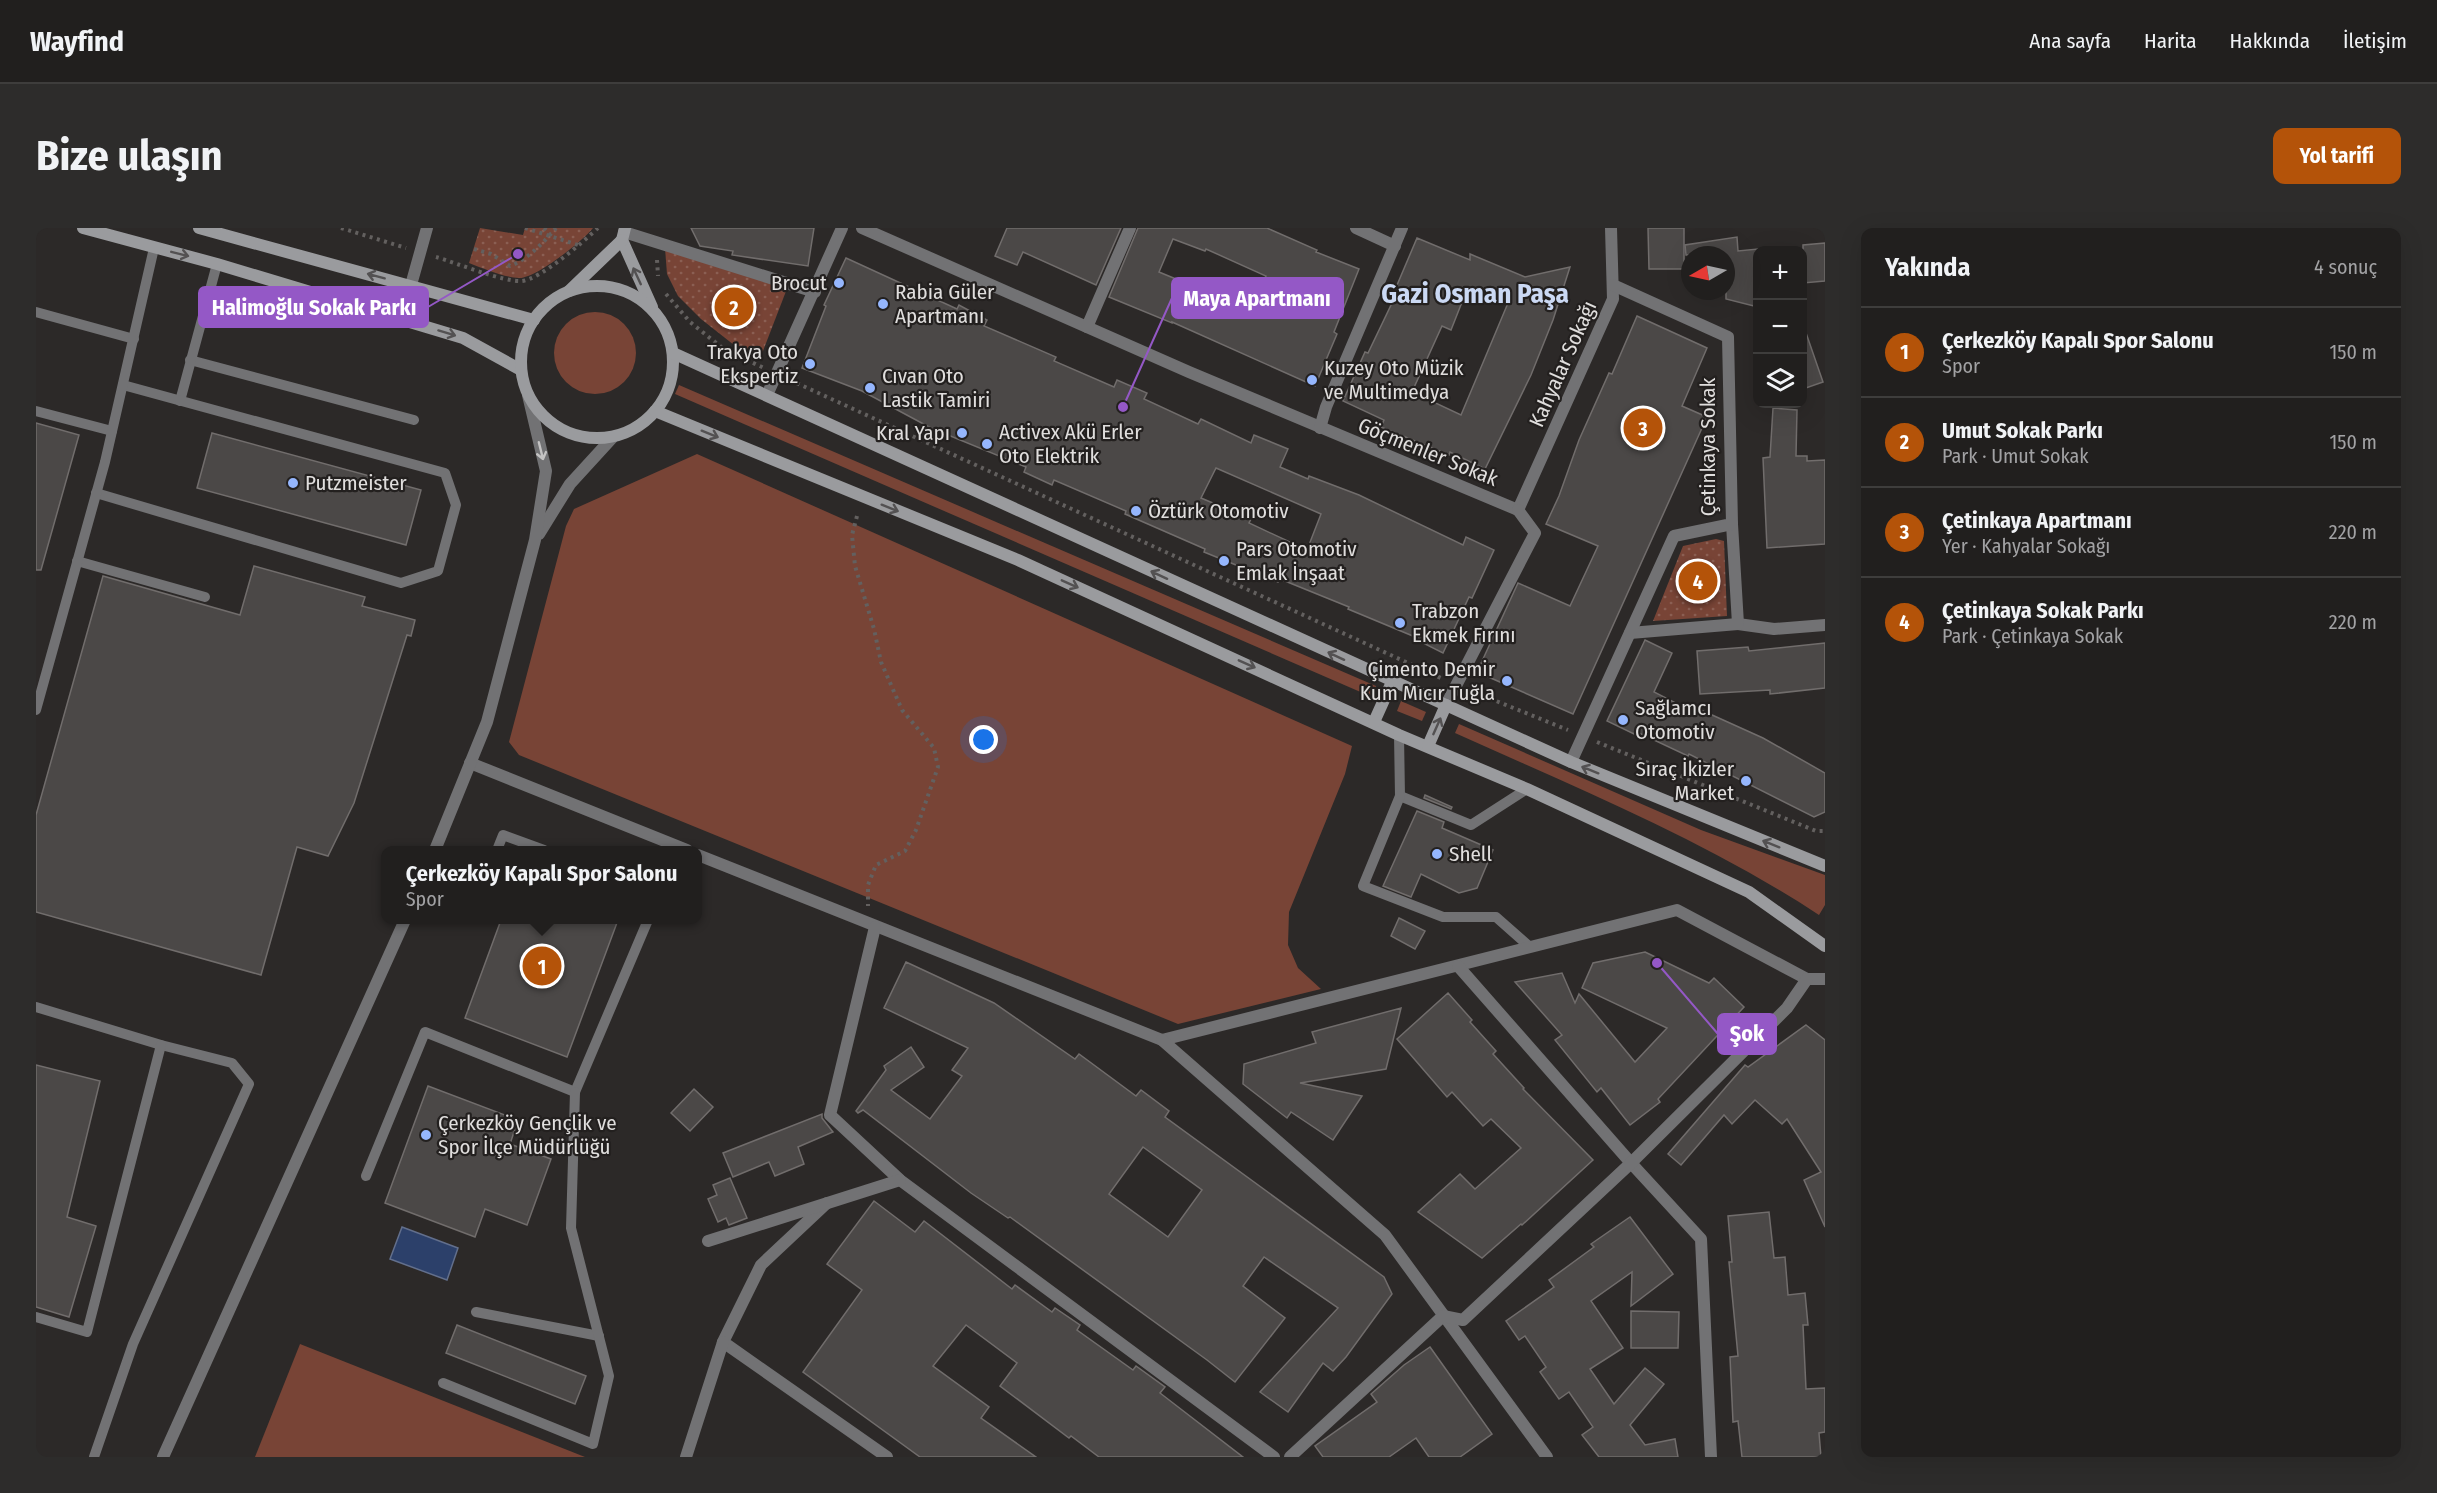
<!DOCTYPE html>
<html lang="tr">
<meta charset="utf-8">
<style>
:root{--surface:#211f1e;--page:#2d2c2b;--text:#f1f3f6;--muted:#a2a2a4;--line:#3e3d3c;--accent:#b45309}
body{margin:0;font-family:"Fira Sans Condensed",sans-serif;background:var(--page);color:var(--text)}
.controls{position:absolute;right:18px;top:18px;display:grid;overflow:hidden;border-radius:12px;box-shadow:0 6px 24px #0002}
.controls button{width:54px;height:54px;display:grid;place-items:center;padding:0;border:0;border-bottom:2px solid var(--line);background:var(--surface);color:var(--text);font:30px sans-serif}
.compass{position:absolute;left:1645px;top:18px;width:54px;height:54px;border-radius:50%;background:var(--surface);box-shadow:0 6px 24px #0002;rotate:261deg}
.you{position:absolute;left:948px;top:512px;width:21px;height:21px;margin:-15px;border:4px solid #fff;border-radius:50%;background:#1a73e8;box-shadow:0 0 0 9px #1a73e833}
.badge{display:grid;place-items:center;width:39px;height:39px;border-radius:50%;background:var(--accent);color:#fff;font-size:20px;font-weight:700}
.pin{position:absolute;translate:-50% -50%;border:3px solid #fff;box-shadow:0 2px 6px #0006}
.popup{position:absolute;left:345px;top:618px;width:321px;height:78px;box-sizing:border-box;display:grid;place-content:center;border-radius:12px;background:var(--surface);filter:drop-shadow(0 2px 4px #0005);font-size:20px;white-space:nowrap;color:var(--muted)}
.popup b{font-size:22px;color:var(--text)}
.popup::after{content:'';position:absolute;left:50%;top:100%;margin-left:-12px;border:12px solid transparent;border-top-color:var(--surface)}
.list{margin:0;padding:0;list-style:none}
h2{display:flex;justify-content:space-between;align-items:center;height:78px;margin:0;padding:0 24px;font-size:26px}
h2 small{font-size:20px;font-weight:400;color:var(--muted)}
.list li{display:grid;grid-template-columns:39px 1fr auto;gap:18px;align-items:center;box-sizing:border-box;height:90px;padding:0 24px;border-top:2px solid var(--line)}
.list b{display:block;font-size:22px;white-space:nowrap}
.list p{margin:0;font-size:20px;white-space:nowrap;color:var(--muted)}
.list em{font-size:20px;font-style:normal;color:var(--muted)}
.icon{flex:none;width:33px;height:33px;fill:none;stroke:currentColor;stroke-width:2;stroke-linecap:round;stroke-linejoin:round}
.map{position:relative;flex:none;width:1789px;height:1229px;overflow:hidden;border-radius:12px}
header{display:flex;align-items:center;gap:36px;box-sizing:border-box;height:84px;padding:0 30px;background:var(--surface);border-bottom:2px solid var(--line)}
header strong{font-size:28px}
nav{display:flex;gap:33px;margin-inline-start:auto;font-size:21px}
.intro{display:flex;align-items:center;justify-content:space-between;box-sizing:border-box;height:144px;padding:0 36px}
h1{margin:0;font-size:42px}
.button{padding:15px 27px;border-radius:12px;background:var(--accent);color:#fff;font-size:21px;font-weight:700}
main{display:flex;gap:36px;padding:0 36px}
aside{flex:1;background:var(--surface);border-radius:12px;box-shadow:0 6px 24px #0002}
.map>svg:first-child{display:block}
.green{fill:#784436}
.park{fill:url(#park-dots)}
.water{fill:#2c406a;stroke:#626f8c;stroke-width:1.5}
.building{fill:#4b4847;stroke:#716d6c;stroke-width:1.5;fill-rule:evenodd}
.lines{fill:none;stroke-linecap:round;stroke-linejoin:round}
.path{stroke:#63605f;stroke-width:4;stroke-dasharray:3 4.5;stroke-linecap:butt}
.lane{stroke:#727274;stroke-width:10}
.street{stroke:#727274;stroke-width:12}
.secondary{stroke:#9a9b9e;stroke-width:12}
.oneway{stroke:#535152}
.oneway2{stroke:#c4c3c3}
.poi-dot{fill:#95b6fd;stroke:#23201f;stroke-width:2}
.labels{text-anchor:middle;stroke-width:4.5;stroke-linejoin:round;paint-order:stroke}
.poi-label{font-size:21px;fill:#e0dedd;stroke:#23201f;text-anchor:start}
.street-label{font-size:21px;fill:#e0dedd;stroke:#23201f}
.district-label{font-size:27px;font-weight:bold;fill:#cbd9f4;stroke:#23201f}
.leader{fill:none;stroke:#9458c6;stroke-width:2}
.callout-dot{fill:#9458c6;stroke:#23201f;stroke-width:2}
.callout{fill:#9458c6;stroke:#9458c6;stroke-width:2}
.callout-label{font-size:22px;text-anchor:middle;font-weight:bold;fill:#fff}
</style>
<header>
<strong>Wayfind</strong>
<nav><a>Ana sayfa</a><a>Harita</a><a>Hakkında</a><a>İletişim</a></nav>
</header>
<div class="intro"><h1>Bize ulaşın</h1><a class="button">Yol tarifi</a></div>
<main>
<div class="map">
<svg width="1789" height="1229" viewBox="0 0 1789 1229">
<defs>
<pattern id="park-dots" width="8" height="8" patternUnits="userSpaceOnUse" patternTransform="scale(1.5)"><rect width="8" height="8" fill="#784436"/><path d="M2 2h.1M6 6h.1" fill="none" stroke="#8b5f53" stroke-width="1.8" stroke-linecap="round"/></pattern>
</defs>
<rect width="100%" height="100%" fill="#2c2928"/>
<g class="green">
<circle cx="559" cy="125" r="41"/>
<path d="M643 157 1340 458 1336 469 639 166Z"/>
<path d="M661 226 1316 518 1309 546 1253 684 1252 717 1262 740 1285 761 1142 796 483 527 473 514 530 298 538 281Z"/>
<path d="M1365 473 1390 484 1386 493 1361 483Z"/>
<path d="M1423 496 1665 602 1789 647V677L1783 687C1669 612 1543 561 1419 505Z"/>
<path d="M264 1116 549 1229H219Z"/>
</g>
<g class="park">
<path d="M444 0 487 7 489 0H557C547 13 499 51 483 50 466 49 449 41 433 35Z"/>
<path d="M629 20 752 58 725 128 698 117 665 91 642 68 631 46Z"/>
<path d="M1680 311 1688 313 1691 388 1617 393 1647 318Z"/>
</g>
<path class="water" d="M366 999 422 1020 411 1052 354 1031Z"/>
<g class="building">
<path d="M655 0H778L772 38 696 27 697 23 664 18Z"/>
<path d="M971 0H1085L1060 57 987 24 981 37 959 28Z"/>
<path d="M1102 0H1231L1281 22 1280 24 1323 41 1298 104 1301 106 1279 158 1136 94V95L1073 69ZM1137 11 1169 23 1170 21 1230 48 1210 89 1150 62 1152 56 1123 44Z"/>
<path d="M1612 0H1648V41H1613Z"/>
<path d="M1701 9 1702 23 1722 21V79L1690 71V27H1650L1649 17Z"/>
<path d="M1381 10 1434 32V26L1489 49 1534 39 1517 92 1495 147 1449 241 1414 224 1413 227 1345 199 1348 192 1307 173 1329 124 1332 125 1355 77 1353 76ZM1432 59 1472 75 1425 187 1376 164 1406 98 1415 102Z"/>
<path d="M1789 15V53L1767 55V17Z"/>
<path d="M810 30 921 81 923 77 951 92 948 98 1020 129 1018 133 1078 159 1081 152 1111 165 1108 171 1162 196 1165 191 1215 215 1218 207 1252 221 1244 239 1272 251 1273 248 1323 267 1427 317 1430 309 1458 322 1436 370 1433 369 1407 425 1383 413 1384 411 1312 381 1313 379 1244 351 1242 354 1168 324 1169 321 1089 286 1090 283 1018 252 1016 257 988 244 990 239 895 200 826 163 766 140 790 78 788 77ZM1180 240 1285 286 1271 322 1213 295 1215 291 1165 270Z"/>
<path d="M1601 88 1671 120 1646 178 1671 189 1537 486 1441 444 1482 355 1534 378 1562 318 1510 296 1523 268 1543 212 1573 145 1576 146Z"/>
<path d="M1767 102H1769L1787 154 1767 161Z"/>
<path d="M1737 180 1761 182 1760 228H1771V233L1789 232V316L1731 320 1727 230 1734 229Z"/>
<path d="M0 195 43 207 5 342H0Z"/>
<path d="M176 205 385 262 370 317 161 260Z"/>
<path d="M218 338 329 369 326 378 379 392 375 408 371 407 318 575 292 628 261 619 225 747 0 684V587L67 348 204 387Z"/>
<path d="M1609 412 1636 425 1618 464 1665 488V482L1727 510 1789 545V584L1778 589 1653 526 1652 528 1599 503 1598 506 1571 493Z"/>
<path d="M1789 415V460L1734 466V462L1664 466 1661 423 1712 419 1713 423Z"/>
<path d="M1389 567 1416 579 1415 581 1388 570Z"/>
<path d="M1381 583 1408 594 1406 600 1457 622 1441 660 1423 665 1385 646 1375 669 1347 658Z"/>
<path d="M1363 690 1389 703 1379 721 1355 708Z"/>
<path d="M465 692H582L531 829 429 790Z"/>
<path d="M1609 724 1673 755 1678 750 1708 779 1622 871 1624 874 1594 897 1565 860 1561 864 1519 812 1526 807 1479 754 1526 745 1539 775 1543 766 1599 834 1631 800 1546 760 1557 735Z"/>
<path d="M870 734 958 775 1039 831 1043 826 1100 868 1105 862 1133 883 1129 889 1348 1049 1356 1066 1310 1129 1297 1143 1287 1135 1252 1184 1224 1164 1302 1080 1228 1029 1207 1058 1249 1090 1199 1154 1171 1132 974 989 972 990 935 965 827 882 822 885 820 883 850 842 848 838 875 819 888 839 855 862 894 891 926 848 916 842 932 820 848 780ZM1107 919 1166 962 1132 1009 1073 966Z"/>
<path d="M1412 765 1436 792 1434 794 1460 823 1457 826 1488 860 1487 861 1557 932 1486 997 1485 996 1446 1030 1382 984 1424 946 1439 961 1485 920 1455 891 1447 898 1416 864 1411 869 1361 811Z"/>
<path d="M1365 780 1350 841 1264 855 1326 868 1297 912 1255 884 1251 890 1207 856 1208 836 1280 815 1276 804Z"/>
<path d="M1770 797 1789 812V999L1768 952 1785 944 1751 891 1746 896 1719 872 1696 896 1688 887 1645 937 1632 926 1709 837 1712 839Z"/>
<path d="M0 837 64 853 31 989 60 998 33 1089 0 1079Z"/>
<path d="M392 858 482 892 474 916 515 931 491 997 449 981 439 1009 349 975Z"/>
<path d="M658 861 677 879 654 903 635 885Z"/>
<path d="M786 886V890L797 904 762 919 768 936 739 948 733 934 697 949 687 925Z"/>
<path d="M694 950 711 990 693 997 690 990 682 994 672 971 681 967 677 957Z"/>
<path d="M838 973 879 1004 888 993 976 1061 979 1057 1016 1084 1019 1080 1044 1097 1041 1102 1097 1142 1100 1138 1129 1159 1124 1165 1207 1229H1063L1035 1208 1033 1210 964 1158 981 1135 930 1097 897 1138 953 1179 945 1190 1000 1229H884L767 1144 826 1062 791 1036Z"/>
<path d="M1733 984 1738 1030 1749 1029 1752 1067 1769 1065 1772 1097H1767L1770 1161 1789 1160V1204L1783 1205 1785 1229H1706L1702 1193 1697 1194 1694 1129 1702 1128 1693 1034H1696L1692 988Z"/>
<path d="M1594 989 1637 1046 1595 1078 1596 1044 1555 1073 1587 1120 1554 1141 1578 1176 1609 1140 1628 1156 1594 1197 1609 1217 1639 1211 1642 1229H1563L1546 1207 1557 1199 1533 1164 1523 1171 1504 1144 1510 1139 1489 1108 1483 1112 1470 1093 1518 1059 1513 1052 1558 1019 1555 1016Z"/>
<path d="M1595 1083 1643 1084 1642 1120H1595Z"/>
<path d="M421 1097 550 1148 539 1176 410 1125Z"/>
<path d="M1394 1119 1456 1206 1424 1229H1393L1380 1210 1353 1229H1287L1279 1218 1341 1174 1335 1166 1368 1137Z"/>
</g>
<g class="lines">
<g class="path">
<path d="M305 0 370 20"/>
<path d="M489 0 542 17"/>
<path d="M508 0 514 6"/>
<path d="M438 21 455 26 474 38C491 32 508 14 520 0"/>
<path d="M400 29C421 35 466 54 486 53 505 51 547 14 562 0"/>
<path d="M621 32 622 48"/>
<path d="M630 66 654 94 689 122 728 140"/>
<path d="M754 152 1407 451"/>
<path d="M821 288 816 307 819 338 838 401 845 434 866 482 898 520 902 539 880 602 869 623 840 637 832 657V678"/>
<path d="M1433 462 1532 502"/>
<path d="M1561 514 1780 603H1789"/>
</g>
<g class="lane">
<path d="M0 84 98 111"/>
<path d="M154 132 378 192"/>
<path d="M144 173 181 36"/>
<path d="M0 183 76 203"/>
<path d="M60 265 365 355 402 343 420 277 409 245 87 157"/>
<path d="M41 333 169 369"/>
<path d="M0 482 69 234 118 20"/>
<path d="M1363 507 1364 568 1435 597 1491 561"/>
<path d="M1364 568 1327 658 1407 689H1460L1494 719"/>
<path d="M461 622 467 607 508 622"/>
<path d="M0 779 125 817 196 835 213 856 97 1116 58 1229"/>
<path d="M330 948 389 804 539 864 612 692"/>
<path d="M440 1084 563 1108"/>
<path d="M0 1089 51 1104 125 817"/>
<path d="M407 1155 557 1216 573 1148 535 1000 539 864"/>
</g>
<g class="street">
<path d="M826 0 1153 144 1482 282"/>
<path d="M1320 0 1359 18"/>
<path d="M588 4 779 64"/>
<path d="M375 57 391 0"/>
<path d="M1051 99 1094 0"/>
<path d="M731 167 806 0"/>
<path d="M1284 200 1290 179 1366 0"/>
<path d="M1482 282 1577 71 1575 0"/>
<path d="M503 306 534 256 577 209"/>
<path d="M1702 396 1738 401 1789 397"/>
<path d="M1594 405 1702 396 1696 296"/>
<path d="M1410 477 1499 305 1482 282"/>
<path d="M1535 534 1638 308 1696 296 1692 109 1577 57"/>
<path d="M434 535 651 622"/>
<path d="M399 622 451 494 499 312 510 243 492 167"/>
<path d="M662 627 1126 812 1641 682 1771 751H1789"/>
<path d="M839 699 794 887 864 952 1238 1229"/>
<path d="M1422 738 1595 935 1665 1011 1675 1229"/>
<path d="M1126 812 1349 1007 1511 1229"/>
<path d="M791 975 725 1037 687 1114 851 1229"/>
<path d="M672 1013 864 952"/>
<path d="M127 1229 369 692"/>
<path d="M650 1229 687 1114"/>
<path d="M1254 1229 1407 1088 1427 1092 1595 935 1751 780 1771 751"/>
</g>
<g class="secondary">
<path d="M47 0 181 36 427 110 485 142"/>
<path d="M163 0 498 92"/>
<path d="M586 12 616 79"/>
<path d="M586 12 589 0"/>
<circle cx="561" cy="134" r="76"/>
<path d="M533 63 586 12"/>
<path d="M637 125 1535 534 1789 638"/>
<path d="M619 183 982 332 1363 507 1491 561 1713 664 1789 718"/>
<path d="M1338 494 1356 454"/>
<path d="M1392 518 1410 477"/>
</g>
</g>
<defs><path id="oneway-shaft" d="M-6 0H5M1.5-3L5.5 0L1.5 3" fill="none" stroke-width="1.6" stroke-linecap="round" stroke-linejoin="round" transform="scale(1.5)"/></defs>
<g class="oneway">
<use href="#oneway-shaft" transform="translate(144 26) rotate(14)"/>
<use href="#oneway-shaft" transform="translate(340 48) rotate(-165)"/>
<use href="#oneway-shaft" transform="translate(601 48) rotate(-115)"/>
<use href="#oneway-shaft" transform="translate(411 105) rotate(17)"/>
<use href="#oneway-shaft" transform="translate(674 206) rotate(22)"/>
<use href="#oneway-shaft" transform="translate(854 280) rotate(22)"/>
<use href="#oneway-shaft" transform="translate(1123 347) rotate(-155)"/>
<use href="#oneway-shaft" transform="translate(1034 356) rotate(24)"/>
<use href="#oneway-shaft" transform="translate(1300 428) rotate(-155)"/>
<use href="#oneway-shaft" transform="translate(1211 436) rotate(24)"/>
<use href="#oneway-shaft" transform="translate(1401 498) rotate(-66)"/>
<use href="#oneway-shaft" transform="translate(1554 542) rotate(-158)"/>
<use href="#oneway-shaft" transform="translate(1735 616) rotate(-158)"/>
</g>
<use class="oneway2" href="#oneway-shaft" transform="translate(505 223) rotate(76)"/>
<g class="poi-dot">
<circle cx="803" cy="55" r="6"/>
<circle cx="847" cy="76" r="6"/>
<circle cx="774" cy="136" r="6"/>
<circle cx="1276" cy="152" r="6"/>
<circle cx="834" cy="160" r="6"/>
<circle cx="926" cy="205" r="6"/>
<circle cx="951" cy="216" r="6"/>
<circle cx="257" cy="255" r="6"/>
<circle cx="1100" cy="283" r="6"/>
<circle cx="1188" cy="333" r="6"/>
<circle cx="1364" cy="395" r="6"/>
<circle cx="1471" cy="453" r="6"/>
<circle cx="1587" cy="492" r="6"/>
<circle cx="1710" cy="553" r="6"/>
<circle cx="1401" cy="626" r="6"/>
<circle cx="390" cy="907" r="6"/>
</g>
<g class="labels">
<g class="poi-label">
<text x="791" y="62" text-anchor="end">Brocut</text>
<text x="859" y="71">Rabia Güler<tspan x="859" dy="24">Apartmanı</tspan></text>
<text x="762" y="131" text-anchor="end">Trakya Oto<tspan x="762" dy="24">Ekspertiz</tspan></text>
<text x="1288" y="147">Kuzey Oto Müzik<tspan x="1288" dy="24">ve Multimedya</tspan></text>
<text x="846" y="155">Cıvan Oto<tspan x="846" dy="24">Lastik Tamiri</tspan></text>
<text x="963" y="211">Activex Akü Erler<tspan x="963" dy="24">Oto Elektrik</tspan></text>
<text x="914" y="212" text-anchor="end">Kral Yapı</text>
<text x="269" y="262">Putzmeister</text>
<text x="1112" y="290">Öztürk Otomotiv</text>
<text x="1200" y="328">Pars Otomotiv<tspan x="1200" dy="24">Emlak İnşaat</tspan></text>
<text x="1376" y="390">Trabzon<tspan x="1376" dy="24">Ekmek Fırını</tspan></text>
<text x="1459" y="448" text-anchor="end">Çimento Demir<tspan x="1459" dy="24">Kum Mıcır Tuğla</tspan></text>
<text x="1599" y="487">Sağlamcı<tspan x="1599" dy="24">Otomotiv</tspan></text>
<text x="1698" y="548" text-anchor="end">Sıraç İkizler<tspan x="1698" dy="24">Market</tspan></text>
<text x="1413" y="633">Shell</text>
<text x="402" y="902">Çerkezköy Gençlik ve<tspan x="402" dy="24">Spor İlçe Müdürlüğü</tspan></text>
</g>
<g class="street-label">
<text transform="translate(1527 136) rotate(-66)" y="7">Kahyalar Sokağı</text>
<text transform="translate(1672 219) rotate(-90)" y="7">Çetinkaya Sokak</text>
<text transform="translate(1392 224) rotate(22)" y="7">Göçmenler Sokak</text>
</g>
<g class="district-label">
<text x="1439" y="75">Gazi Osman Paşa</text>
</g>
</g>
<path class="leader" d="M1087 179L1136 70M482 26L392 79M1621 735L1682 806"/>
<g class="callout-dot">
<circle cx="1087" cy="179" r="6"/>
<circle cx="482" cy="26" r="6"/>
<circle cx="1621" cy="735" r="6"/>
</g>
<g class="callout">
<rect x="1136" y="50" width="171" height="40" rx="6"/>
<rect x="163" y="59" width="229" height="40" rx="6"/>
<rect x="1682" y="786" width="58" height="40" rx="6"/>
</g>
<g class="callout-label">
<text x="1221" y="78">Maya Apartmanı</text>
<text x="278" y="87">Halimoğlu Sokak Parkı</text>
<text x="1711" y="813">Şok</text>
</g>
</svg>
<div class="controls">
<button>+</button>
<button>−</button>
<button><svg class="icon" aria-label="layers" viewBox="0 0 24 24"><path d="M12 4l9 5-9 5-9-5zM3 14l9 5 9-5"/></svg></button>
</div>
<svg class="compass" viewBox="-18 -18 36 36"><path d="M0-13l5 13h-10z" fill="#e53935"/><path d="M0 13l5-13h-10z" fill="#a2a2a4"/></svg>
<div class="you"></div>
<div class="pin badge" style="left:506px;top:738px">1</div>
<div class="popup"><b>Çerkezköy Kapalı Spor Salonu</b>Spor</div>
<div class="pin badge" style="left:698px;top:79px">2</div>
<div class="pin badge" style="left:1607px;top:200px">3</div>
<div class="pin badge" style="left:1662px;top:353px">4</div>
</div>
<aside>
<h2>Yakında<small>4 sonuç</small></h2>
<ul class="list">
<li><span class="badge">1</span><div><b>Çerkezköy Kapalı Spor Salonu</b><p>Spor</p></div><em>150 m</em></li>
<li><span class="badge">2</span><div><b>Umut Sokak Parkı</b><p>Park · Umut Sokak</p></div><em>150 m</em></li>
<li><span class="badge">3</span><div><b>Çetinkaya Apartmanı</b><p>Yer · Kahyalar Sokağı</p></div><em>220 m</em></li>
<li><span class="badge">4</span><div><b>Çetinkaya Sokak Parkı</b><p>Park · Çetinkaya Sokak</p></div><em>220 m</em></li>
</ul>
</aside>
</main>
